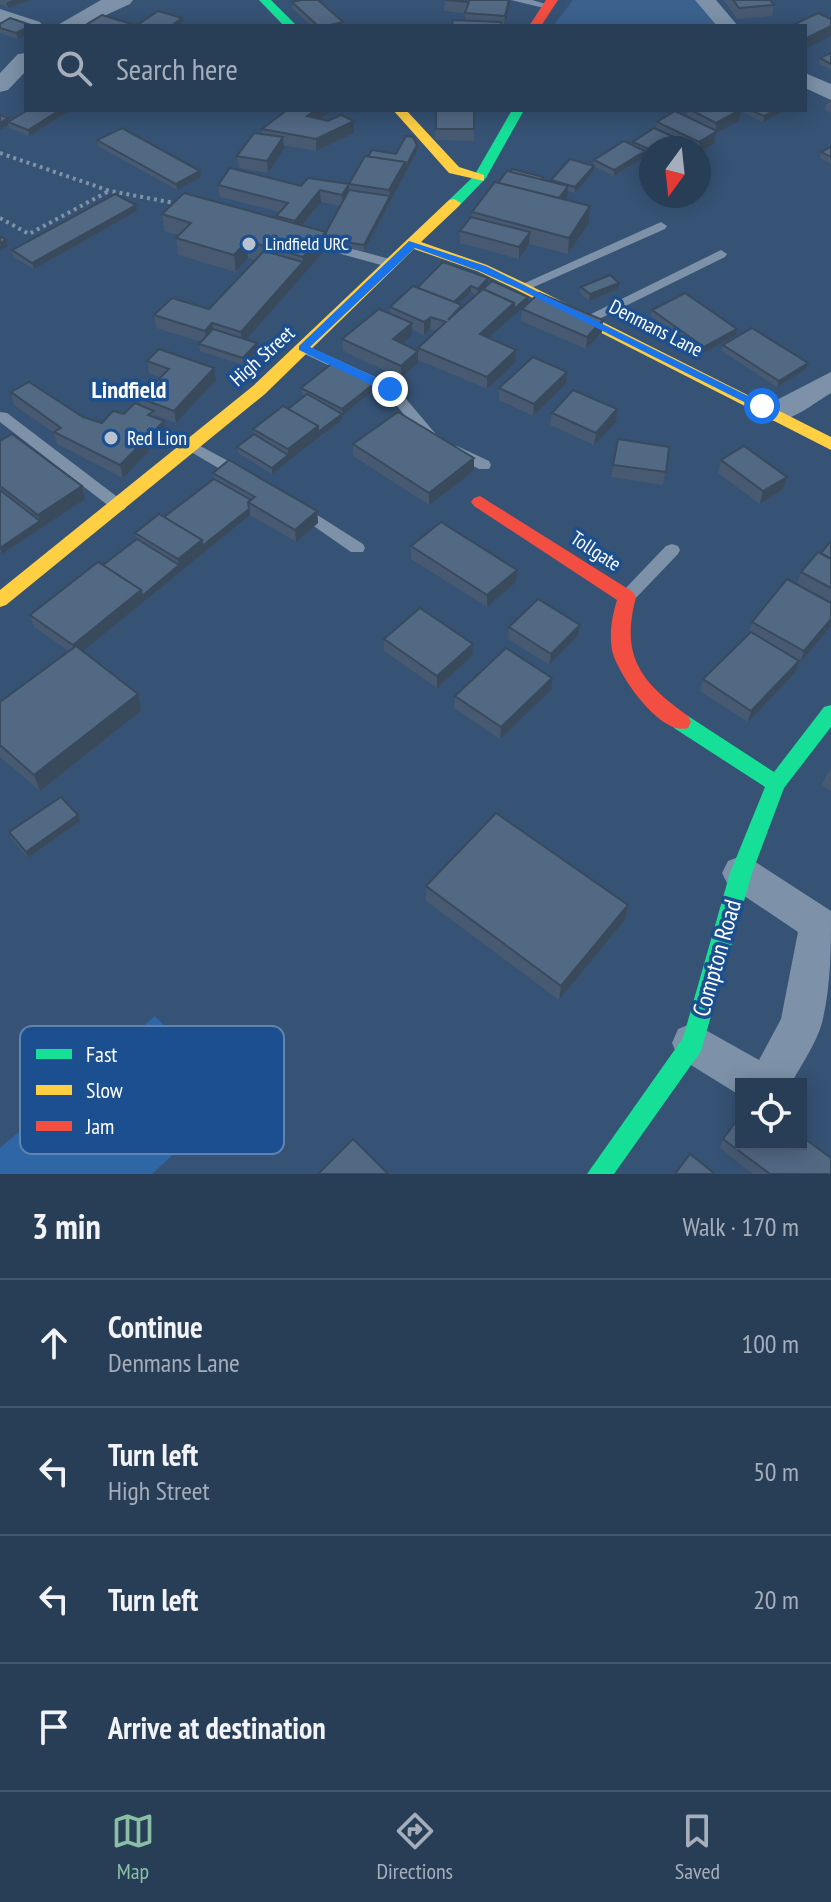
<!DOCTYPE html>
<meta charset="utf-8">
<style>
:root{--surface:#283e57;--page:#30455d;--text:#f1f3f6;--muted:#a5aeba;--line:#44576d;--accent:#8abfa5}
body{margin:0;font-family:"PT Sans Narrow",sans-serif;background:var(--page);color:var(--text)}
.controls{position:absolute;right:24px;bottom:24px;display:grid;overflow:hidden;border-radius:0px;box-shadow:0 4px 20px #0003}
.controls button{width:72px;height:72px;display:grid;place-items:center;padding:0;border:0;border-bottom:2px solid var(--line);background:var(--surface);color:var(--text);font:40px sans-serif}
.compass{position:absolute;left:639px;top:136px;width:72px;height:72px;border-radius:50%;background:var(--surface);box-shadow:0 4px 20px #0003;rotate:195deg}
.stop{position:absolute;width:24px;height:24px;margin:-18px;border:6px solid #1a73e8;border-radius:50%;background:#fff}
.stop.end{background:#1a73e8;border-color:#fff;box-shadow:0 2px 8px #0008}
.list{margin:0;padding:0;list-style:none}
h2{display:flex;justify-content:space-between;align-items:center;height:104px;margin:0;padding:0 32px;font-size:34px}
h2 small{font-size:26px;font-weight:400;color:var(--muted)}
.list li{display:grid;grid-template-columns:52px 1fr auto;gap:24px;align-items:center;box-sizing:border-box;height:128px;padding:0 32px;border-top:2px solid var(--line)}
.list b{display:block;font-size:30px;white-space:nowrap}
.list p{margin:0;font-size:26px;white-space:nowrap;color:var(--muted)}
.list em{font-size:26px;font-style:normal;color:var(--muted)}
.icon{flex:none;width:44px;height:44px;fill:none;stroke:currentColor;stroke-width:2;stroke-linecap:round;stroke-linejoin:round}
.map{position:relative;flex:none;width:831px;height:1174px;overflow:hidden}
.search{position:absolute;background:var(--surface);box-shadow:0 4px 20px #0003;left:24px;right:24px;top:24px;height:88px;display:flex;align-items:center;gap:20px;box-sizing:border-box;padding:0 28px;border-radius:0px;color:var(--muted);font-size:30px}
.sheet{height:616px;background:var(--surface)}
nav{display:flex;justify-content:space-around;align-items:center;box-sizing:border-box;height:112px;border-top:2px solid var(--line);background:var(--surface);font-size:22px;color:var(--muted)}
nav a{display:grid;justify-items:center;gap:4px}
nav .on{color:var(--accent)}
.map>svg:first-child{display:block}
.green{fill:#2f66a5}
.water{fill:#3b618d}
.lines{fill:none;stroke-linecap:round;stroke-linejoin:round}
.path{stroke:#7d92a8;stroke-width:4;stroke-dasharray:3 4;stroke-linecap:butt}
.lane{fill:#7d92a8;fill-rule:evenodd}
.street{fill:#7d92a8;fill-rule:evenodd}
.fast{fill:#16e098;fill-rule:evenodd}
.slow{fill:#ffcf43;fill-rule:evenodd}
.jam{fill:#f24e42;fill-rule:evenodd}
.wall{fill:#475a72;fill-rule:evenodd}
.shaded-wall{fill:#394a5c}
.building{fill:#526984;stroke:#394a5c;stroke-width:2}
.route{fill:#1a73e8}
.poi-dot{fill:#b9c2ce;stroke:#1b4f8f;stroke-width:3}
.labels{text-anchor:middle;stroke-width:7;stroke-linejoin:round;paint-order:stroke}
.far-poi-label{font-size:18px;fill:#fff;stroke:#1b4f8f;text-anchor:start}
.street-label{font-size:20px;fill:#fff;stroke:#1b4f8f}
.poi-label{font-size:20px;fill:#fff;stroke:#1b4f8f;text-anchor:start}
.quarter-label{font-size:24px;font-weight:bold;fill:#fff;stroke:#1b4f8f}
.near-street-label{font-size:24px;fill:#fff;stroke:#1b4f8f}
.key{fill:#1b4f8f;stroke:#5f84b1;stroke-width:2}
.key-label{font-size:22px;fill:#fff}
</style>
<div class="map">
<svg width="831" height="1174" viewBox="0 0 831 1174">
<rect width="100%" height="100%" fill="#365274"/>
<path class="green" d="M155 1016 234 1099 152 1174H0V1148Z"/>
<path class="water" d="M573 0H700L717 26H553Z"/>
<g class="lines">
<g class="path">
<path d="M0 153 110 191 180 204"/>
<path d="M0 218 29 234 109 191"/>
</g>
<g class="lane">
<path d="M511 0H532L553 6 548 9Z"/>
<path d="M661 222 667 226 665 229 527 290H517L516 287Z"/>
<path d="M305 236 397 261 398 264 392 268 301 243V237Z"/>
<path d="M721 250 727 254 725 257 593 322 588 323 581 319Z"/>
<path d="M303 344 395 386 435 433 437 436 435 439H425L385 392 298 351 296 348Z"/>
<path d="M0 412 7 413 124 502 127 506 124 510H114L0 422Z"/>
<path d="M191 441 247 471 249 475 247 479H237L186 449 184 446Z"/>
<path d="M457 446 489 461 491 465 489 469H479L452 455 450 451 452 447Z"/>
<path d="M300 504 363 544 365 548 363 552H351L295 513 292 509Z"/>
<path d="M672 544 678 546 680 550 678 554 633 601H621L619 597 621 593 666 546Z"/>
</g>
<g class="street">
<path d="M101 0H133L130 4 82 26H56Z"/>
<path d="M695 0H716L738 26H717Z"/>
<path d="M0 9 40 22 43 26H26V30L0 22Z"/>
<path d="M26 53V71L8 90 0 92V73L18 54Z"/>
<path d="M805 73 831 84V100L805 88Z"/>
<path d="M831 372V393C812 404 788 426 765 420L761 413 765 406Z"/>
<path d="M741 856 754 861 831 911C831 948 831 986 822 1023 816 1044 801 1065 791 1084H741V1096L678 1057 672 1043 678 1029 693 1023 759 1060 781 1019 798 932 728 885 722 873 728 861Z"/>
</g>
<g class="fast">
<path d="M259 0H271L297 26H284Z"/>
<path d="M512 110H524L486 178 459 206H449V200L474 176Z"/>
<path d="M831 705V727L784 788 752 873 701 1051 614 1174H587L683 1038 730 873 765 787 674 728 671 722 674 716 681 714 688 716 774 772 824 707Z"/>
</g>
<g class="slow">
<path d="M393 110H406L459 167 484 175V181L449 173Z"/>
<path d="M454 199 461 203 459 206 421 242 487 265 527 284 831 437V450L517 290 477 271 414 249 265 394 6 605 0 607V590L253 386 449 200Z"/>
</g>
<g class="jam">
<path d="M546 0H558L541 26H529Z"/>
<path d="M480 496 633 592 636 597C620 657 641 682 688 716L691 722 688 728C661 737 617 674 612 650 609 632 612 617 617 600L474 506 471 502 474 498Z"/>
</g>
</g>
<g class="wall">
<path d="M0 0H30L8 8 0 4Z"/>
<path d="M445 0H510L504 26H452L465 20V13L444 11Z"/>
<path d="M724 0H770L774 5 772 16 737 19Z"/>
<path d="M292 2 343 26H312L292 8Z"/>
<path d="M0 24 31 25 18 39 0 33Z"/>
<path d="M831 53V70L819 64 820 58Z"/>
<path d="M831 102V113L825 110 826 104Z"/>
<path d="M28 110H71L29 136 9 128 8 125 0 130V115L8 118 9 122Z"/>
<path d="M333 110 320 119 328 121H354V133L316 151 283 145 284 149 268 173 239 168 237 156 262 134V129Z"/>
<path d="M436 110H474V141L435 140Z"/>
<path d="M688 110H786L763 122 741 111 739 121 716 133 715 143 699 148H686L682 146V147L651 148V156L645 153 644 157 614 176 593 166 594 160 633 145V142L656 129 657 122 687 117Z"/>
<path d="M97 140 201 177 177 190 98 146Z"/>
<path d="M831 147V164L820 158 821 152Z"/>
<path d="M417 151 364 251 326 245V249L246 339 258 349 244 365 200 351 199 344 202 342 156 328 154 315 209 309 256 260 248 258 236 272 178 255 176 238 179 235 164 231 162 214 276 218V216L280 212 220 197 218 185 301 186 349 184 368 157ZM321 202 340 206 326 232 302 226Z"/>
<path d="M594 166 593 172 575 193 567 191 566 200 590 206 589 223 568 254 529 244 519 259 460 243V231L471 217 472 212 498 183 543 180 551 182V180Z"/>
<path d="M136 205 137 211 34 269 13 257 12 250Z"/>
<path d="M488 285 528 303 488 338 515 363 487 389 418 360V363L401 378 343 351 342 339 390 314V307L417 288ZM471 292 476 295 462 308 459 304ZM412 329 424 335 430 329 436 331 418 348V350L402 344 412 335Z"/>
<path d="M581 287 618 289 589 301 580 293Z"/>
<path d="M522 309 603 320 602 332 586 349 521 321Z"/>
<path d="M652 310 736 335 703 353 651 316Z"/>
<path d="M723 345 808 363 806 369 777 387 722 351Z"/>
<path d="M147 361 216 380 176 423 155 415 156 418 164 421 166 433 123 478 57 444 54 433 14 405 11 392 102 423 141 406 140 398 161 378 149 373Z"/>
<path d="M567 372 566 384 533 416 499 400V388Z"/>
<path d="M301 388H376L343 415H342V420L272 474 238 453 237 447 254 434 253 429 288 409 305 396 302 394Z"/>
<path d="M552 413 616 422 594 445 550 425Z"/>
<path d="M618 439 669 447 663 485 611 477Z"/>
<path d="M0 441 82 486 85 499 2 554 0 551Z"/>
<path d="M353 444 474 458V471L429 505 353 456Z"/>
<path d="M721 460 787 477 783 489 760 504 718 473Z"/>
<path d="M213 473 317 511 318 523 296 542 250 515 83 651 141 711 40 791 0 757V702L69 651 34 627 30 615 103 565 137 539 135 533 164 517 214 479Z"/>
<path d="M831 541V602L797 584 801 572Z"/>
<path d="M411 546 516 582 487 607 411 559Z"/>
<path d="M831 603V626L800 663 798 662 795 673 748 722 700 691 703 679 749 634 752 622Z"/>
<path d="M580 625 578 636 549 665 508 639 509 627Z"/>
<path d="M384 639 472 656 437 688 384 651Z"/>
<path d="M551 690 500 739 454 708 455 696Z"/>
<path d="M831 769V791L822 785 827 774Z"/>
<path d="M78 815 80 821 28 858 11 838 9 832Z"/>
<path d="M426 886 628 905 625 920 559 1000 426 901Z"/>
<path d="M723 1139 831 1174H753L720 1148Z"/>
</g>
<g class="shaded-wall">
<path d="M13 0H30L8 8 6 3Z"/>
<path d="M509 0H510V5L504 26 505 16Z"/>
<path d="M182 18V24L180 26H171Z"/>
<path d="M343 22V26H326Z"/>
<path d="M831 26V36L805 49V39Z"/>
<path d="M26 28V34L18 39 16 33Z"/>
<path d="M60 110H71L29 136 28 130Z"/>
<path d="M316 110H333L308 127 307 116Z"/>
<path d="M741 110 739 121 716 133 715 143 699 152V142L715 132 716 123Z"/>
<path d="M776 110H786L763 122 764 116Z"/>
<path d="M8 118 9 123 8 122V125L0 130V123Z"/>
<path d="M354 121V133L316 151V139Z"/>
<path d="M283 137 284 149 268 173 267 161Z"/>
<path d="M683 141 682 147 680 148H672Z"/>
<path d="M417 145V151L364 251V245L390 196 389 190 405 162Z"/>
<path d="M645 151 644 157 614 176V170Z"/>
<path d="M594 166 593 172 575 193V187Z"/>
<path d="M200 171 201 177 177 190 176 184Z"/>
<path d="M349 184V196L343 207 342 195Z"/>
<path d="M568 186 567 198 555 215 556 203Z"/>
<path d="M320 190 321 202 296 233 295 221Z"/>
<path d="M136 205 137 211 34 269 32 263Z"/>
<path d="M590 206 589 223 568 254 569 238Z"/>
<path d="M326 232V249L242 344 241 332 303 262V257Z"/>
<path d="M530 232 529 244 519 259V247Z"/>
<path d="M6 240 8 246 0 250V243Z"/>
<path d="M247 241 248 258 236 272 234 255Z"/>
<path d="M488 278V285L477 296 478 289Z"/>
<path d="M619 283 618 289 589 301 590 294Z"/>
<path d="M471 286V292L450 312V306Z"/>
<path d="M528 297V303L479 346 480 334 514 303Z"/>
<path d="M431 317 430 329 424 335V322Z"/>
<path d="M603 320 602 332 586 349 587 337Z"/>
<path d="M212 323 214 335 207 343 205 331Z"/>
<path d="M412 323V335L393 352V339Z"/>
<path d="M737 329 736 335 703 353 704 347Z"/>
<path d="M257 343 258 349 244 365 243 358Z"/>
<path d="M516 350 515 363 487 389V377Z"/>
<path d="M418 351V363L401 378V366Z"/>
<path d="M808 363 806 369 777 387 779 381Z"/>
<path d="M214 368 216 380 176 423 174 411Z"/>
<path d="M567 372 566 384 533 416 534 404Z"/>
<path d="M376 382V388L343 415 342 409Z"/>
<path d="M617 409 616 422 594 445 596 433Z"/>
<path d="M342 414V420L318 438V432Z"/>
<path d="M164 421 166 433 123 478 120 465Z"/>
<path d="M318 426V438L272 474V468L288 455V449Z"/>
<path d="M474 458V471L429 505V493Z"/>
<path d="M787 477 783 489 760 504 763 491Z"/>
<path d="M82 486 85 499 2 554 0 548 40 521 38 515Z"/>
<path d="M249 509 250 515 77 656 73 645 141 590 179 565 178 559 202 540Z"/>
<path d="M317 511 318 523 296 542 295 530Z"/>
<path d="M517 570 516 582 487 607V595Z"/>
<path d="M831 619V626L800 663 804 651Z"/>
<path d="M580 625 578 636 549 665 551 654Z"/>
<path d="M473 644 472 656 437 688V676Z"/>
<path d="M799 661 795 673 748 722 751 711Z"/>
<path d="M552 678 551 690 500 739 501 727Z"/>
<path d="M138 694 141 711 40 791 34 775Z"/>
<path d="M78 815 80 821 28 858 26 852Z"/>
<path d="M628 905 625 920 559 1000 561 986Z"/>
</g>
<g class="building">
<path d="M301 0H318L343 22 326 26H318L292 2Z"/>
<path d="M445 0H509L505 16 465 13 469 2Z"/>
<path d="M733 0H770L774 5 739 8Z"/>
<path d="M158 11 182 18 171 26H136Z"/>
<path d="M818 13 831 19V26L805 39V26H791Z"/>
<path d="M102 15 138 26H84Z"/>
<path d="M10 18 31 25 26 26V28L16 33 0 28V24Z"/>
<path d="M453 20 501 22V26H452Z"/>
<path d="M831 53V64L820 58Z"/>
<path d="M28 110H60L28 130 8 122Z"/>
<path d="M287 110H316L307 116 328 121 341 115 354 121 316 139 262 129Z"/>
<rect x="436" y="110" width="38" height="19"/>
<path d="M691 110H740L716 123Z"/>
<path d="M751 110H776L764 116Z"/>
<path d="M675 111 717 131 699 142 657 122Z"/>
<path d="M0 115 8 118 0 123Z"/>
<path d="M122 128 200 171 176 184 97 140Z"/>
<path d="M654 128 683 141 672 148H651V150L633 142Z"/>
<path d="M254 133 283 137 267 161 237 156Z"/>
<path d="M406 136 413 137 417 145 405 168V162L368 157 372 150 396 154Z"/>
<path d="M624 141 645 151 614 170 594 160Z"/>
<path d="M831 147V157L821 152Z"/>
<path d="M365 156 405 162 389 190 349 184Z"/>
<path d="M570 159 594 166 575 187 551 180Z"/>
<path d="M230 168 301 186 308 178 349 184 342 195 320 190 295 221 276 216 288 203 218 185Z"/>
<path d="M512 169 543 177 541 180 510 172Z"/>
<path d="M507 171 568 186 559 198 498 183Z"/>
<path d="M495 182 590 206 569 238 472 212Z"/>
<path d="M349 190 390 196 364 245 326 239V232Z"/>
<path d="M184 193 326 232 303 257 247 241 234 255 176 238 191 223 162 214Z"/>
<path d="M115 194 136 205 32 263 12 250Z"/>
<path d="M471 217 530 232 519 247 460 231Z"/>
<path d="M0 236 6 240 0 243Z"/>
<path d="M264 251 303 262 241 332 212 323 205 331 154 315 172 298 209 309Z"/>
<path d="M443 262 488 278 478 289 471 286 454 302 417 288Z"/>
<path d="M610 275 619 283 590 294 581 287Z"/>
<path d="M492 281 528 297 514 309V303L483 289Z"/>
<path d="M413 286 462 305 448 320 483 289 514 303 480 334 516 350 487 377 418 348 446 322 431 317 424 322 390 307Z"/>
<path d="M539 293 603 320 587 337 522 309Z"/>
<path d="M685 293 737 329 704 347 652 310Z"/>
<path d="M379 309 412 323 393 339 418 351 401 366 342 339Z"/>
<path d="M752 328 808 363 779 381 723 345Z"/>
<path d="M213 329 257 343 243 358 199 344Z"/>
<path d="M159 349 214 368 174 411 140 398 169 369 147 361Z"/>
<path d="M533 357 567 372 534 404 499 388Z"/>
<path d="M335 361 376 382 342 409 301 388Z"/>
<path d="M29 382 83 417 102 423 113 411 124 414 135 403 154 411 148 415 164 421 120 465 54 432 61 428 11 392Z"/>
<path d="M573 390 617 409 596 433 552 413Z"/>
<path d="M307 394 342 414 318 432V426L288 409Z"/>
<path d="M283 406 318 426 288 449 253 429Z"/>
<path d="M398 412 474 458 429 493 353 444Z"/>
<path d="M12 434 82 486 38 515 0 486V441Z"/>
<path d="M254 434 288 455 272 468 237 447Z"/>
<path d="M618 439 669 447 666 472 613 465Z"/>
<path d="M744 446 787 477 763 491 721 460Z"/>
<path d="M229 460 317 511 295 530 248 502 255 497 213 473Z"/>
<path d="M214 479 251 500 248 502 249 509 202 546V540L164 517Z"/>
<path d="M0 490 40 521 0 548Z"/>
<path d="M159 514 202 540 178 559 135 533Z"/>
<path d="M441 522 517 570 487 595 411 546Z"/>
<path d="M137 539 179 565 142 596 141 590 103 565Z"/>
<path d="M831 541V559L821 553Z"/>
<path d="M818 552 831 559V588L801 572Z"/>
<path d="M98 562 141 590 73 645 30 615Z"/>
<path d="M787 579 831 603V619L804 651 752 622Z"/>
<path d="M538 599 580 625 551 654 509 627Z"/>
<path d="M420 608 473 644 437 676 384 639Z"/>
<path d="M751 632 799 661 751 711 703 679Z"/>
<path d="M76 646 138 694 34 775 0 745V702Z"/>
<path d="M506 648 552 678 501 727 455 696Z"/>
<path d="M61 797 78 815 26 852 9 832Z"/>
<path d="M496 813 628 905 561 986 426 886Z"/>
<path d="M741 1115V1144H801V1136L831 1158V1174H770L723 1139Z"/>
<path d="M353 1139 388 1174H318Z"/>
<path d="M690 1154 715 1174H675Z"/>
</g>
<path class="route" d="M409 241 486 266 768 406 758 409 519 289 479 271 415 248 310 347 394 386V392H386L299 350V346Z"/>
<g class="poi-dot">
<circle cx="249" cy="244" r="8"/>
<circle cx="111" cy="438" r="8"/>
</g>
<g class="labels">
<g class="far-poi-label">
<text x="265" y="250">Lindfield URC</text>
</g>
<g class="street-label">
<text transform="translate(656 328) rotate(27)" y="7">Denmans Lane</text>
<text transform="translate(262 356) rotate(-42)" y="7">High Street</text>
<text transform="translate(596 551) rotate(33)" y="7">Tollgate</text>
</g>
<g class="poi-label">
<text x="127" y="445">Red Lion</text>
</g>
<g class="quarter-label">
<text x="129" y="398">Lindfield</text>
</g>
<g class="near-street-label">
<text transform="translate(717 958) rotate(-74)" y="8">Compton Road</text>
</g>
</g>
<rect x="20" y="1026" width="264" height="128" rx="12" class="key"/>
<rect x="36" y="1049" width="36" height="10" fill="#16e098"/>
<rect x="36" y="1085" width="36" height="10" fill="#ffcf43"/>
<rect x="36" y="1121" width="36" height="10" fill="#f24e42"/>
<g class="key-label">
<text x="86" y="1062">Fast</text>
<text x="86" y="1098">Slow</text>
<text x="86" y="1134">Jam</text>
</g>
</svg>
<div class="controls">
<button><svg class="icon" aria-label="locate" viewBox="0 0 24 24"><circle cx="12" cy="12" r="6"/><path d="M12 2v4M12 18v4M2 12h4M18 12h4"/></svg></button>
</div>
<svg class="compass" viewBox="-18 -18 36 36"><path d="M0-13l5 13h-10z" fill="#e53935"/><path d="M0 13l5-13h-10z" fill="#a5aeba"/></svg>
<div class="stop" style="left:762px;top:406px"></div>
<div class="stop end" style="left:390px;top:389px"></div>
<div class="search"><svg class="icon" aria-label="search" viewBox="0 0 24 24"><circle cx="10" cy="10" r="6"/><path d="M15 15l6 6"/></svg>Search here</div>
</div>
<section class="sheet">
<h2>3 min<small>Walk · 170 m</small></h2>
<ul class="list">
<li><svg class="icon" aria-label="ahead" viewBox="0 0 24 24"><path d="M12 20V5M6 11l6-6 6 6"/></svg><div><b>Continue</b><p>Denmans Lane</p></div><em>100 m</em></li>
<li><svg class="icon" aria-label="left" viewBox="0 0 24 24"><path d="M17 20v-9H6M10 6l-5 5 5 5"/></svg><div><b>Turn left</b><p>High Street</p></div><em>50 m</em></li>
<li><svg class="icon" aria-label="left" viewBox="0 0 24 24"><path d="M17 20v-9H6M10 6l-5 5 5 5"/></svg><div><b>Turn left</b></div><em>20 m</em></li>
<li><svg class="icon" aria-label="arrive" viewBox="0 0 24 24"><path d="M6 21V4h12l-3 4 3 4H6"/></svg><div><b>Arrive at destination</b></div></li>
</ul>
</section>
<nav>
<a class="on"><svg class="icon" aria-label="map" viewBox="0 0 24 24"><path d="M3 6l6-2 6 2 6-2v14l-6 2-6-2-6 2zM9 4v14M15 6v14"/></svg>Map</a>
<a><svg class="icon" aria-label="directions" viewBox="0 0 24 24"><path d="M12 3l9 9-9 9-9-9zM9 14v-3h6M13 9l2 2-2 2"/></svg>Directions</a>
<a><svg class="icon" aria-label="saved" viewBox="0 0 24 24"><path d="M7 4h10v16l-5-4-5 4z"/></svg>Saved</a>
</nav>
